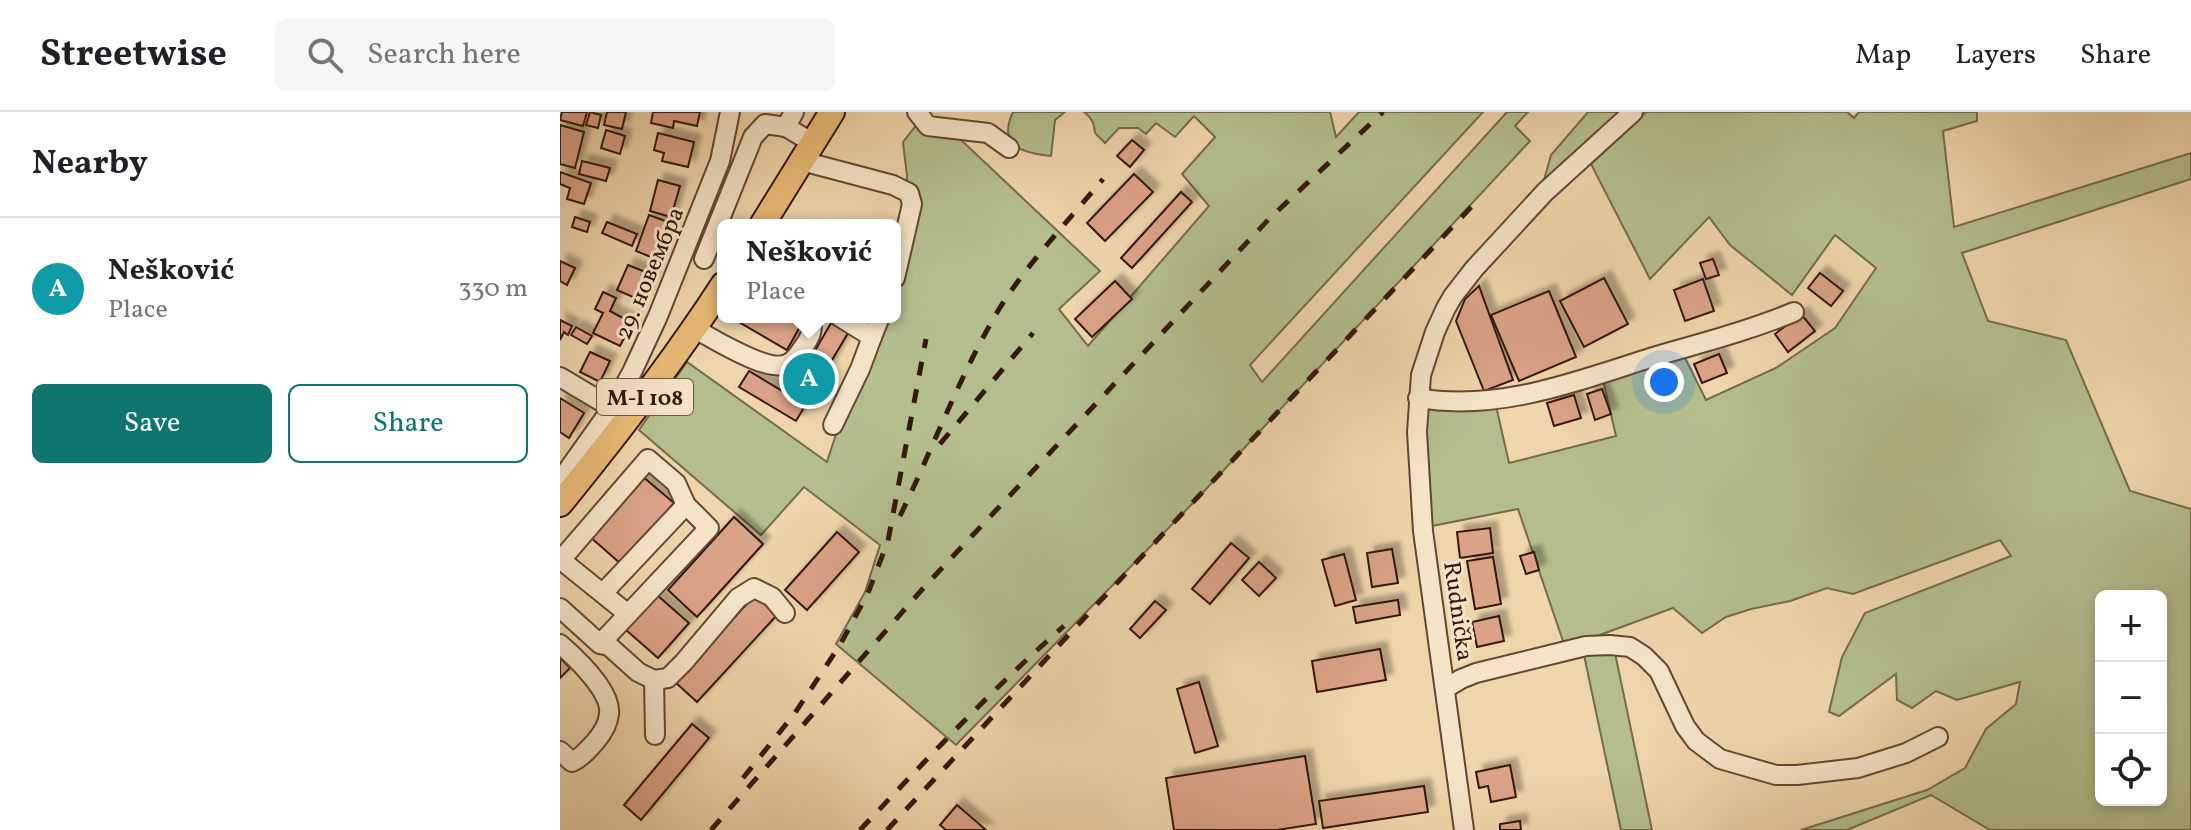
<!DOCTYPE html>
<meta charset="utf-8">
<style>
:root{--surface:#fff;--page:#f6f6f6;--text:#202124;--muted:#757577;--line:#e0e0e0;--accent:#0f766e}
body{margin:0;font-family:Vollkorn,serif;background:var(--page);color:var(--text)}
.controls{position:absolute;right:24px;bottom:24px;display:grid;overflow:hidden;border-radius:12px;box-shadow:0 4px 12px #0003}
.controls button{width:72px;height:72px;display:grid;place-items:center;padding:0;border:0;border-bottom:2px solid var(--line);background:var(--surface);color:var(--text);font:40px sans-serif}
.you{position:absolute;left:1104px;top:270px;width:28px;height:28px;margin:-20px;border:6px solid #fff;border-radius:50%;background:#1a73e8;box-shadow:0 0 0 12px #1a73e833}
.badge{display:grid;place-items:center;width:52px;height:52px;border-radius:50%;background:var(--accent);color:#fff;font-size:26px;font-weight:700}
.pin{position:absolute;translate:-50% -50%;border:4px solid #fff;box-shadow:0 2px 8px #0006}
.popup{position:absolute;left:157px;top:107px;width:184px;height:104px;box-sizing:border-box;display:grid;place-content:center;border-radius:12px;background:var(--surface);filter:drop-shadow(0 2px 6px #0005);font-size:26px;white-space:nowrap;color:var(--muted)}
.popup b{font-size:30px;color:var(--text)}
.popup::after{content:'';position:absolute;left:50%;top:100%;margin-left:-16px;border:16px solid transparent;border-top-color:var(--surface)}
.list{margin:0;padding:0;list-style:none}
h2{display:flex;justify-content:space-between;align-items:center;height:104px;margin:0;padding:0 32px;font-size:34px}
h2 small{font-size:26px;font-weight:400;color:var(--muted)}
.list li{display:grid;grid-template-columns:52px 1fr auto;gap:24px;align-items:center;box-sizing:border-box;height:144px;padding:0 32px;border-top:2px solid var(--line)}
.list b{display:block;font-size:30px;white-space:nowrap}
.list p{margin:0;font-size:26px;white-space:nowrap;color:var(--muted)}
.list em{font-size:26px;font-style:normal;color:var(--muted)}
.actions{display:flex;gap:16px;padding:24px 32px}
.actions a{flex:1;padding:18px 0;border:2px solid var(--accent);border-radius:12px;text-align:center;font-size:28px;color:var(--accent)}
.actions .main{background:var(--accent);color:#fff}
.icon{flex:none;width:44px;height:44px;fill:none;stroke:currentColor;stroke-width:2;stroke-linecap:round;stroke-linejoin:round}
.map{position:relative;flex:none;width:1631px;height:718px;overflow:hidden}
header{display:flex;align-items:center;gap:48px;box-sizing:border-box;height:112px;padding:0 40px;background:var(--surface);border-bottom:2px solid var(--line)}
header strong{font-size:38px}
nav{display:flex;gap:44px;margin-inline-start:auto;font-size:28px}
.search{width:560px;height:72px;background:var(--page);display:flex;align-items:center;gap:20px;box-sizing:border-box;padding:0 28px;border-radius:12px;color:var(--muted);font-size:30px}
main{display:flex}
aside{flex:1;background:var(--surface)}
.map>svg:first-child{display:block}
.green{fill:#b4be8d;stroke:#746b4b;stroke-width:2;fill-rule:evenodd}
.building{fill:#daa286;stroke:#351809;stroke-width:2;filter:url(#shadow)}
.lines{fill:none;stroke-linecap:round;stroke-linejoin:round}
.minor-casing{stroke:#644732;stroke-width:22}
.major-casing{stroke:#351809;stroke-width:28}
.minor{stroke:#f5e4c8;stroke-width:18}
.major{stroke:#e8ba76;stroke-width:24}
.rail{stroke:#351809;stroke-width:5;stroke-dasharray:14 14;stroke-linecap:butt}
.labels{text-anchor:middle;stroke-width:6;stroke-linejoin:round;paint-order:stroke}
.shield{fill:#f5e4c8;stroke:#6f5542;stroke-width:2}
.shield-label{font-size:22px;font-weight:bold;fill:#351809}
.street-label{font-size:24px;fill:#351809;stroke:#f5e4c8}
</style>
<header>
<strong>Streetwise</strong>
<div class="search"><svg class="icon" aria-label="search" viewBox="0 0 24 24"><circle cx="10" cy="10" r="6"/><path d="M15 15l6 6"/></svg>Search here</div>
<nav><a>Map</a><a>Layers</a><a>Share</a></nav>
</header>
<main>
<aside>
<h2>Nearby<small></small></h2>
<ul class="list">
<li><span class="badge" style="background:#0f9aa8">A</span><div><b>Nešković</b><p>Place</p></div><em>330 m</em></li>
</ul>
<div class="actions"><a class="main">Save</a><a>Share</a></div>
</aside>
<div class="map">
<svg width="1631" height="718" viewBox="0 0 1631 718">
<defs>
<filter id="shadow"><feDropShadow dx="7" dy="-7" stdDeviation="2" flood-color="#0004"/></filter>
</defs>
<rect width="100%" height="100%" fill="#efd5ab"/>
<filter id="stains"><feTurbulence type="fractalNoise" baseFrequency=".0025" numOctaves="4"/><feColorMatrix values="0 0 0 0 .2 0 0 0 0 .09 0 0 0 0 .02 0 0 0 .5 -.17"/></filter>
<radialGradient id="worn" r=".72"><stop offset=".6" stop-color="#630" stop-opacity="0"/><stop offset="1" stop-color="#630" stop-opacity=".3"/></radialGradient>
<g class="green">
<path d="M453 0H505L495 8 491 44C462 41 437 34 453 0Z"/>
<path d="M524 0H770L776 25 799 0H923L690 253 702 270 947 0H968L955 14 970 29 634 390 396 633 276 532 305 480 320 433 244 375 201 423 79 318 127 250 267 350 314 205H335V131L344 92 347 64 343 30 358 11 382 10 540 159 499 197 528 234 649 94 622 62 655 25 634 4 615 25 596 11 586 22 578 16H559L545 31 535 21C534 11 532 6 524 0Z"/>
<path d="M1028 0H1059L982 75 991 43Z"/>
<path d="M1086 0H1287L1294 6 1299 0H1417V9L1383 19 1394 115 1631 41V67L1402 141 1428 209 1506 228 1570 379 1631 397V718H1430L1371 683 1287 718H1241L1367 678 1405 656 1426 617 1456 592 1460 570 1397 588 1376 579 1352 596 1337 588 1336 562 1279 604 1269 600 1282 545 1305 501 1451 444 1440 428 1293 482 1267 476 1230 489 1191 497 1166 505 1142 521 1113 496 1021 530 1004 532 958 397 872 414 865 332 868 282 934 285 949 351 1056 324 1043 268 1124 244 1146 288 1216 256 1275 216 1316 156 1275 123 1232 183 1170 133 1149 105 1090 167 1031 52ZM1541 484H1601V688H1541Z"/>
<path d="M1055 541 1092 718H1061L1024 543Z"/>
</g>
<g class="building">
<path d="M2 0H27L23 14 0 8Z"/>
<path d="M30 0 41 3 38 16 26 13Z"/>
<path d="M47 0H66L62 17 44 13Z"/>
<path d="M93 0H140L137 14 114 9 113 16 91 11Z"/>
<path d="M0 13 24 20 15 56 0 52Z"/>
<path d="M46 18 65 24 60 42 41 36Z"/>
<path d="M98 21 134 30 128 55 102 49 104 41 94 38Z"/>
<path d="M572 28 584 38 570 55 557 44Z"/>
<path d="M22 49 50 56 46 69 19 62Z"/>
<path d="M0 60 31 71 24 92 7 87 10 76 0 72Z"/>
<path d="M574 62 593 80 545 129 527 111Z"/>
<path d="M98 68 120 74 111 105 90 99Z"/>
<path d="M621 80 632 90 572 156 561 146Z"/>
<path d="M89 103 111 111 98 148 76 139Z"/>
<path d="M15 105 30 110 27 120 12 115Z"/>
<path d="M47 110 77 122 72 134 42 121Z"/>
<path d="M1153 147 1159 163 1146 167 1140 151Z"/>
<path d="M0 149 15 156 7 173 0 169Z"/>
<path d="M68 153 93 163 82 189 57 178Z"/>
<path d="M1260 161 1283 179 1271 194 1248 176Z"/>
<path d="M1044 166 1068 212 1024 235 1000 189Z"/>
<path d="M1143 167 1154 199 1125 209 1114 178Z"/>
<path d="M555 169 572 187 532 225 515 207Z"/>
<path d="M919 174 953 268 924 279 896 209 905 187Z"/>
<path d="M989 179 1016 245 959 269 931 203Z"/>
<path d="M43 180 56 186 50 199 72 211 60 234 33 221 43 201 35 197Z"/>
<path d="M1241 202 1255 219 1228 240 1215 222Z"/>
<path d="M173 205H234L242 211 227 238 172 206Z"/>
<path d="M0 208 12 214 8 223 4 220 0 228Z"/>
<path d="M271 211 288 221 236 309 179 275 189 259 229 283Z"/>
<path d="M16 215 32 224 27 232 11 223Z"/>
<path d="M30 240 50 249 40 270 20 260Z"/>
<path d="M1159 242 1167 261 1142 271 1134 252Z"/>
<path d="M1042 277 1051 302 1035 308 1027 282Z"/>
<path d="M1014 283 1021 306 994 314 987 291Z"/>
<path d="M0 286 24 301 9 326 0 320Z"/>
<path d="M82 364 114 391 61 452 29 424Z"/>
<path d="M174 405 203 432 137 505 108 478Z"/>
<path d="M930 416 933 441 900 446 897 420Z"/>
<path d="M277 420 299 440 247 498 225 478Z"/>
<path d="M671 431 689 446 650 492 632 477Z"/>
<path d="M832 437 838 471 812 475 807 441Z"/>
<path d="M974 440 979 458 966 462 960 444Z"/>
<path d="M784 442 796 488 775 494 762 448Z"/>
<path d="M933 445 941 492 915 497 907 449Z"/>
<path d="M699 450 716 466 699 484 682 468Z"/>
<path d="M97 483 129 511 98 546 66 518Z"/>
<path d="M195 483 217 503 137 590 115 570Z"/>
<path d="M838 488 840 503 796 511 793 495Z"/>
<path d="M595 489 606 498 580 526 570 517Z"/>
<path d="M939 504 944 529 917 535 912 510Z"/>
<path d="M820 537 826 568 757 580 752 549Z"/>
<path d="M0 546 10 556 0 566Z"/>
<path d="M639 570 658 634 635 641 617 577Z"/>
<path d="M132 612 149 626 81 708 64 693Z"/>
<path d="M745 644 756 712 717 718H614L606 666Z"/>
<path d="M950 653 956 685 931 690 928 674 919 676 916 660Z"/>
<path d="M864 674 868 700 763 716 759 689Z"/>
<path d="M397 693 426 718H386L380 713Z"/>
<path d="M960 709 961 718H940V712Z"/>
</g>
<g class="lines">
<defs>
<g id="minor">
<path d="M234 0 226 15 253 31"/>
<path d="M357 0 368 14 428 21 449 36"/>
<path d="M242 49 333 73 349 81 352 92 335 166"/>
<path d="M144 147 193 25 205 12 226 15"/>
<path d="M135 217C154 227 207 261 227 252 235 249 239 241 244 234 251 225 254 216 251 205"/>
<path d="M312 225 320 205"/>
<path d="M0 265 52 296 59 304"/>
<path d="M858 286C939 300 1017 269 1093 245 1141 231 1188 219 1234 200"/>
<path d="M273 313 300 257 312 225 280 205"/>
<path d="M0 369 52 296 72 260 98 204 160 49 170 0"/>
<path d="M1 448 68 502"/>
<path d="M0 449 88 347 116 371 126 393 149 416 40 532"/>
<path d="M43 481 126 393"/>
<path d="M0 496 40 532 49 534 78 560 94 568 95 623"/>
<path d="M0 532C16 546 52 580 49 602 48 613 42 622 35 630 28 638 21 646 12 650L0 639"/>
<path d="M94 568 108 566 124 550 178 486 194 476 212 485 225 501"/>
<path d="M886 576 901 567 916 561 1026 534 1050 533 1070 535 1084 544 1099 559 1125 614 1136 629 1160 647 1216 663H1237L1298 656 1346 641 1378 625"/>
<path d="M904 718 863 419 857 320 861 263 875 220 886 196 893 184 914 157 985 80 1073 0"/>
</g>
<g id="major">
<path d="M202 113 272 0"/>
<path d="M0 392C58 321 113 250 163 173"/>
</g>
</defs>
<use href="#minor" class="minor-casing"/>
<use href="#major" class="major-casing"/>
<use href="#minor" class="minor"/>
<use href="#major" class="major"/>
<g class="rail">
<path d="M380 332 473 221"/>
<path d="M340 404C371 340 396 273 431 211 459 160 506 112 543 67"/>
<path d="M183 666 235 601 280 533 308 481 328 429 366 227"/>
<path d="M151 718 366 473 709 107 823 0"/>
<path d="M300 718C366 648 431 578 504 514"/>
<path d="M327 718 570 457 914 92"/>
</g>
</g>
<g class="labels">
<rect class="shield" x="37" y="267" width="96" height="36" rx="6"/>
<g class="shield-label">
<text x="85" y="293">M-I 108</text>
</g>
<g class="street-label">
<text transform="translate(89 161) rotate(-67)" y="8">29. новембра</text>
<text transform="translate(899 499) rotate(82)" y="8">Rudnička</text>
</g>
</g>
<rect width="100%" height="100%" filter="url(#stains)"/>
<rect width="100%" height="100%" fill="url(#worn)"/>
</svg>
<div class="controls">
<button>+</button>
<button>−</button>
<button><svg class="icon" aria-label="locate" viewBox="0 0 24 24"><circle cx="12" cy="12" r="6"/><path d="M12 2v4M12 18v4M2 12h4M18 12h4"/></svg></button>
</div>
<div class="you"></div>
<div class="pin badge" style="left:249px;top:267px;background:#0f9aa8">A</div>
<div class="popup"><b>Nešković</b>Place</div>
</div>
</main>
